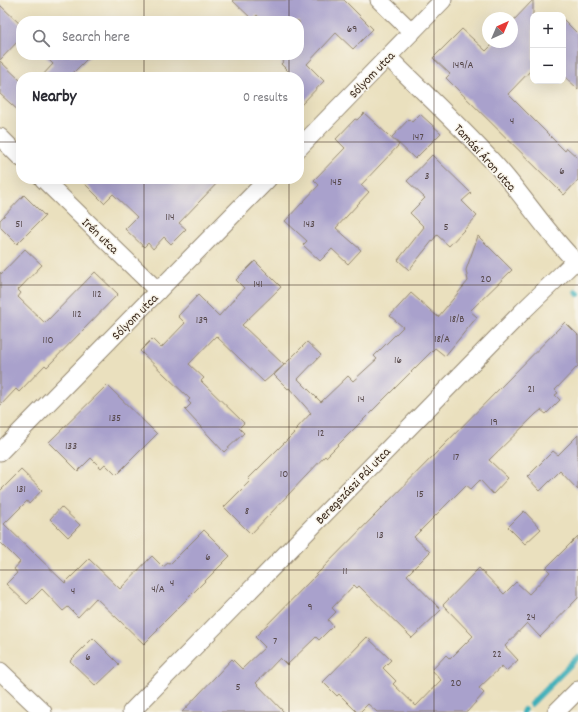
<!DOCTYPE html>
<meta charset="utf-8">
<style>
:root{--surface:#fff;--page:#f7f7f7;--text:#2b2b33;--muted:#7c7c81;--line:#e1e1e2}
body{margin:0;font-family:Dekko,sans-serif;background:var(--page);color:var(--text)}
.controls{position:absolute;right:12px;top:12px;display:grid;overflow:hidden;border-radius:8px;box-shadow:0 4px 16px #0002}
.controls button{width:36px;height:36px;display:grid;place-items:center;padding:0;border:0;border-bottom:1px solid var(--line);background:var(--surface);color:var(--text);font:20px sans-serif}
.compass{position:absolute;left:482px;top:12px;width:36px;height:36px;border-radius:50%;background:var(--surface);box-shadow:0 4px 16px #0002;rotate:44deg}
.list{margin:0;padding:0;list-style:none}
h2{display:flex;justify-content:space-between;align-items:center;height:52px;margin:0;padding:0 16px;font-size:17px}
h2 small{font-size:13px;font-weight:400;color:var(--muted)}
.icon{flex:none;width:22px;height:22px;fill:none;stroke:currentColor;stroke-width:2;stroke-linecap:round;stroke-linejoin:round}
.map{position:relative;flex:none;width:578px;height:712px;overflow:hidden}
.search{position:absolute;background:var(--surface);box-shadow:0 4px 16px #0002;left:16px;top:16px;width:288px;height:44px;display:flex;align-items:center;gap:10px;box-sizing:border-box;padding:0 14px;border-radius:16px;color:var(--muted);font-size:15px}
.panel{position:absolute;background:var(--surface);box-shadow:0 4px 16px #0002;left:16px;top:72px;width:288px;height:112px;border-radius:16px}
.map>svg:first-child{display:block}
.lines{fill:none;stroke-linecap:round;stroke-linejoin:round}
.stream{stroke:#3eafb9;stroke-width:6}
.building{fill:#a9a1cc}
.minor-casing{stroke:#92856e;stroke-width:19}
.minor{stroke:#fff;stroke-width:17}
.grid{fill:none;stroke:#3b2a1e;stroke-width:1;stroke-opacity:0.55}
.labels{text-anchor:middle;stroke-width:3;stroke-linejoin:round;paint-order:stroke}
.number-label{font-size:11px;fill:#56484a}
.street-label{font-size:13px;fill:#3b2a1e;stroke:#f7f3e8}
</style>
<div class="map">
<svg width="578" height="712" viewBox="0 0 578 712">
<rect width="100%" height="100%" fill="#f7f3e8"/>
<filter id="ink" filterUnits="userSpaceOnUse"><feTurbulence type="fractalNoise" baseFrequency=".025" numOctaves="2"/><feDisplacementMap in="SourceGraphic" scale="8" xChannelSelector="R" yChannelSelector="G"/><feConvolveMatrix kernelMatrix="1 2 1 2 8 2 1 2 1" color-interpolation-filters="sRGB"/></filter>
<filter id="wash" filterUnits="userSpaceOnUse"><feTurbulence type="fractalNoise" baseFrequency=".012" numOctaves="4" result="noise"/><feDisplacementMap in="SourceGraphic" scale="16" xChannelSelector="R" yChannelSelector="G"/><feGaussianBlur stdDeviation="0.9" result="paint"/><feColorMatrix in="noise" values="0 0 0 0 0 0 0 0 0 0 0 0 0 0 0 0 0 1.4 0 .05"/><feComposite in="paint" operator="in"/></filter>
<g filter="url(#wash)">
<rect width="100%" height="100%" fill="#eae0be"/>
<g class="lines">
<g class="stream">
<path d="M576 292 578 294"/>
<path d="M531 704 578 657"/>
<path d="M523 712 524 710"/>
</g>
</g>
<g id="blocks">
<g class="building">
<path d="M232 0H344L373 29 353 49 336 33 307 64 324 81 299 107V77H294L281 64 289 55H299V21H263L257 15 253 20Z"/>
<path d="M533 0V68L508 94 565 151 567 148 578 158V180L564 195 446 78 450 74 433 58 462 29 486 51 495 42H512V22Z"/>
<path d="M0 5 21 25V38L0 60Z"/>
<path d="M563 19 578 34V89L563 75Z"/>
<path d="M44 55H91L69 77H41L53 64Z"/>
<path d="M0 61 21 81V113L0 94Z"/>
<path d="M364 113 399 145 361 185 369 192 336 228 361 250 348 264 332 249 320 261 303 245 307 241 285 221 319 185 314 180 345 148 336 139 355 119 357 120Z"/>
<path d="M420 114 441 133 415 159 392 137 409 119 412 122Z"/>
<path d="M432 155 471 193 462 201 477 216 449 246 437 235 409 270 398 260 424 227 410 213 425 198 407 181Z"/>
<path d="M80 179H221L179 223 186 229 171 244 164 237 153 249 148 243 144 247 125 229 137 217 113 194 104 203Z"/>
<path d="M24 195 45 216 17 244 0 227V220Z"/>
<path d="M478 236 512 270 470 311 477 317 445 356 435 348 326 457 325 456 251 534 224 507 250 481 248 479 298 429 297 428 311 413 289 388 288 389 274 375 307 342 321 355 298 379 321 402 348 376 353 381 377 359 374 356 403 327 390 316 411 293 438 317 468 281 466 270Z"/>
<path d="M25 249 42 265 18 290 21 293 18 297 45 323 95 272 118 294 47 367 45 365 19 392 16 389 0 406V272L1 274Z"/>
<path d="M255 261 281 287 242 325 284 365 264 382 216 336 189 364 204 378 201 381 244 423 239 428 244 433 224 452 185 410 191 404 188 401 190 399 140 351 152 339 161 348 185 323 178 316 198 295 219 316 244 288 236 280Z"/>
<path d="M565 322 578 335V366L555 390 558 393 555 395 560 400 546 414 541 410 536 414 489 460 508 478 493 494 480 480 471 489 466 485 414 537 430 552 407 575 441 610 412 638 359 586 357 588 354 585 332 608 336 612 328 620 333 626 319 640 316 637 287 665 280 658 256 683 284 712H182L232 659 242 669 265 647 255 637Z"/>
<path d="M107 385 157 434 116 475 105 464 101 468 91 458 78 471 49 442Z"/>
<path d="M578 435V490L560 471 540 491 527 477 553 451 558 455Z"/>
<path d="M21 470 42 490 29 504 27 501 4 524 65 583 89 559 120 589 152 556 163 567 168 563 170 564 204 530 230 556 157 629 158 630 144 644 96 598 78 617 68 607 63 611 42 589 27 604 6 584 17 573 14 569 20 562 0 542V491Z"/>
<path d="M61 507 80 525 68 537 50 519Z"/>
<path d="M524 511 541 529 525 544 508 527Z"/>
<path d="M578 536V598L540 637 527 623 505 646 518 660 506 671 502 666 479 688 484 693 467 712H377L368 704 360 712H357L339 694 337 696 323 682 367 637 391 660 383 668 396 681 393 684 416 706 441 680 432 670 446 655 450 659 473 636 443 605 479 568 504 594 516 582 529 594 550 572 546 568Z"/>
<path d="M93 638 119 664 96 686 70 661Z"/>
</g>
</g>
</g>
<g filter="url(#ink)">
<use href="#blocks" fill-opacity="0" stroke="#92856e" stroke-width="1"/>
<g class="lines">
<defs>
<g id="minor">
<path d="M379 0 412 32"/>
<path d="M388 57C426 95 466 131 502 172 528 202 549 236 578 264"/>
<path d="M0 137 21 158"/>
<path d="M299 148 443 0"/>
<path d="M43 179 158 291"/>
<path d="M0 452 268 179"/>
<path d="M0 671 43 712"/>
<path d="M131 712 523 311 575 261"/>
<path d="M556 712 578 690"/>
</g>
</defs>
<use href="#minor" class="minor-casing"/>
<use href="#minor" class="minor"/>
</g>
</g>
<path class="grid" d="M144 0V21M289 0V21M434 0V712M144 55V77M289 55V77M0 142H21M299 142H578M144 179V712M289 179V712M0 285H578M0 427H578M0 570H578"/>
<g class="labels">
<g class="number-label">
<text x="352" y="32">69</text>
<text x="463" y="68">149/A</text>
<text x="512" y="124">4</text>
<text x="418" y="140">147</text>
<text x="562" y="174">6</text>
<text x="427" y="179">3</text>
<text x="336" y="185">145</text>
<text x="170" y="220">114</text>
<text x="19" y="227">51</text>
<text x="309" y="227">143</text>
<text x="446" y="230">5</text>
<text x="486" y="282">20</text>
<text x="258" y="287">141</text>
<text x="97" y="297">112</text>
<text x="77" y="317">112</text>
<text x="457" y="322">18/B</text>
<text x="202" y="323">139</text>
<text x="442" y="342">18/A</text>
<text x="48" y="343">110</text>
<text x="398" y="363">16</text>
<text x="531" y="392">21</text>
<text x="361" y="402">14</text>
<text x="115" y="421">135</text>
<text x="494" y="425">19</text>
<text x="321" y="436">12</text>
<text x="71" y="449">133</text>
<text x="456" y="460">17</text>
<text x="284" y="477">10</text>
<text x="21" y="492">131</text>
<text x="420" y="497">15</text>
<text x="247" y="514">8</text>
<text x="380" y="538">13</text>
<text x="208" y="560">6</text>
<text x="345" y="574">11</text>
<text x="172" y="586">4</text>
<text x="158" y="592">4/A</text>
<text x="73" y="594">4</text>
<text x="310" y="610">9</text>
<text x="531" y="620">24</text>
<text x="275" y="644">7</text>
<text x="497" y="657">22</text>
<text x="88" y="660">6</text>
<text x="456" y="686">20</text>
<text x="238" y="690">5</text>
</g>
<g class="street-label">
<text transform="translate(371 74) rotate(-46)" y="5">Sólyom utca</text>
<text transform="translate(486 157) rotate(48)" y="5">Tamási Áron utca</text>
<text transform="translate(101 235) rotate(44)" y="5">Irén utca</text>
<text transform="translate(134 316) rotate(-45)" y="5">Sólyom utca</text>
<text transform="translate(352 485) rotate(-46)" y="5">Beregszászi Pál utca</text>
</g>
</g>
</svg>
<div class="controls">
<button>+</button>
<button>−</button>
</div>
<svg class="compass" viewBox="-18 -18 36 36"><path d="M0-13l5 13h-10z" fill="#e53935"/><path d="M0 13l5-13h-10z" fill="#7c7c81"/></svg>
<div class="search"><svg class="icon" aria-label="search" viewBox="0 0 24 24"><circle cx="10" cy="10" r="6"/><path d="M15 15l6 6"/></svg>Search here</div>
<section class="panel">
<h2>Nearby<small>0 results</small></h2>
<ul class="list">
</ul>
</section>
</div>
